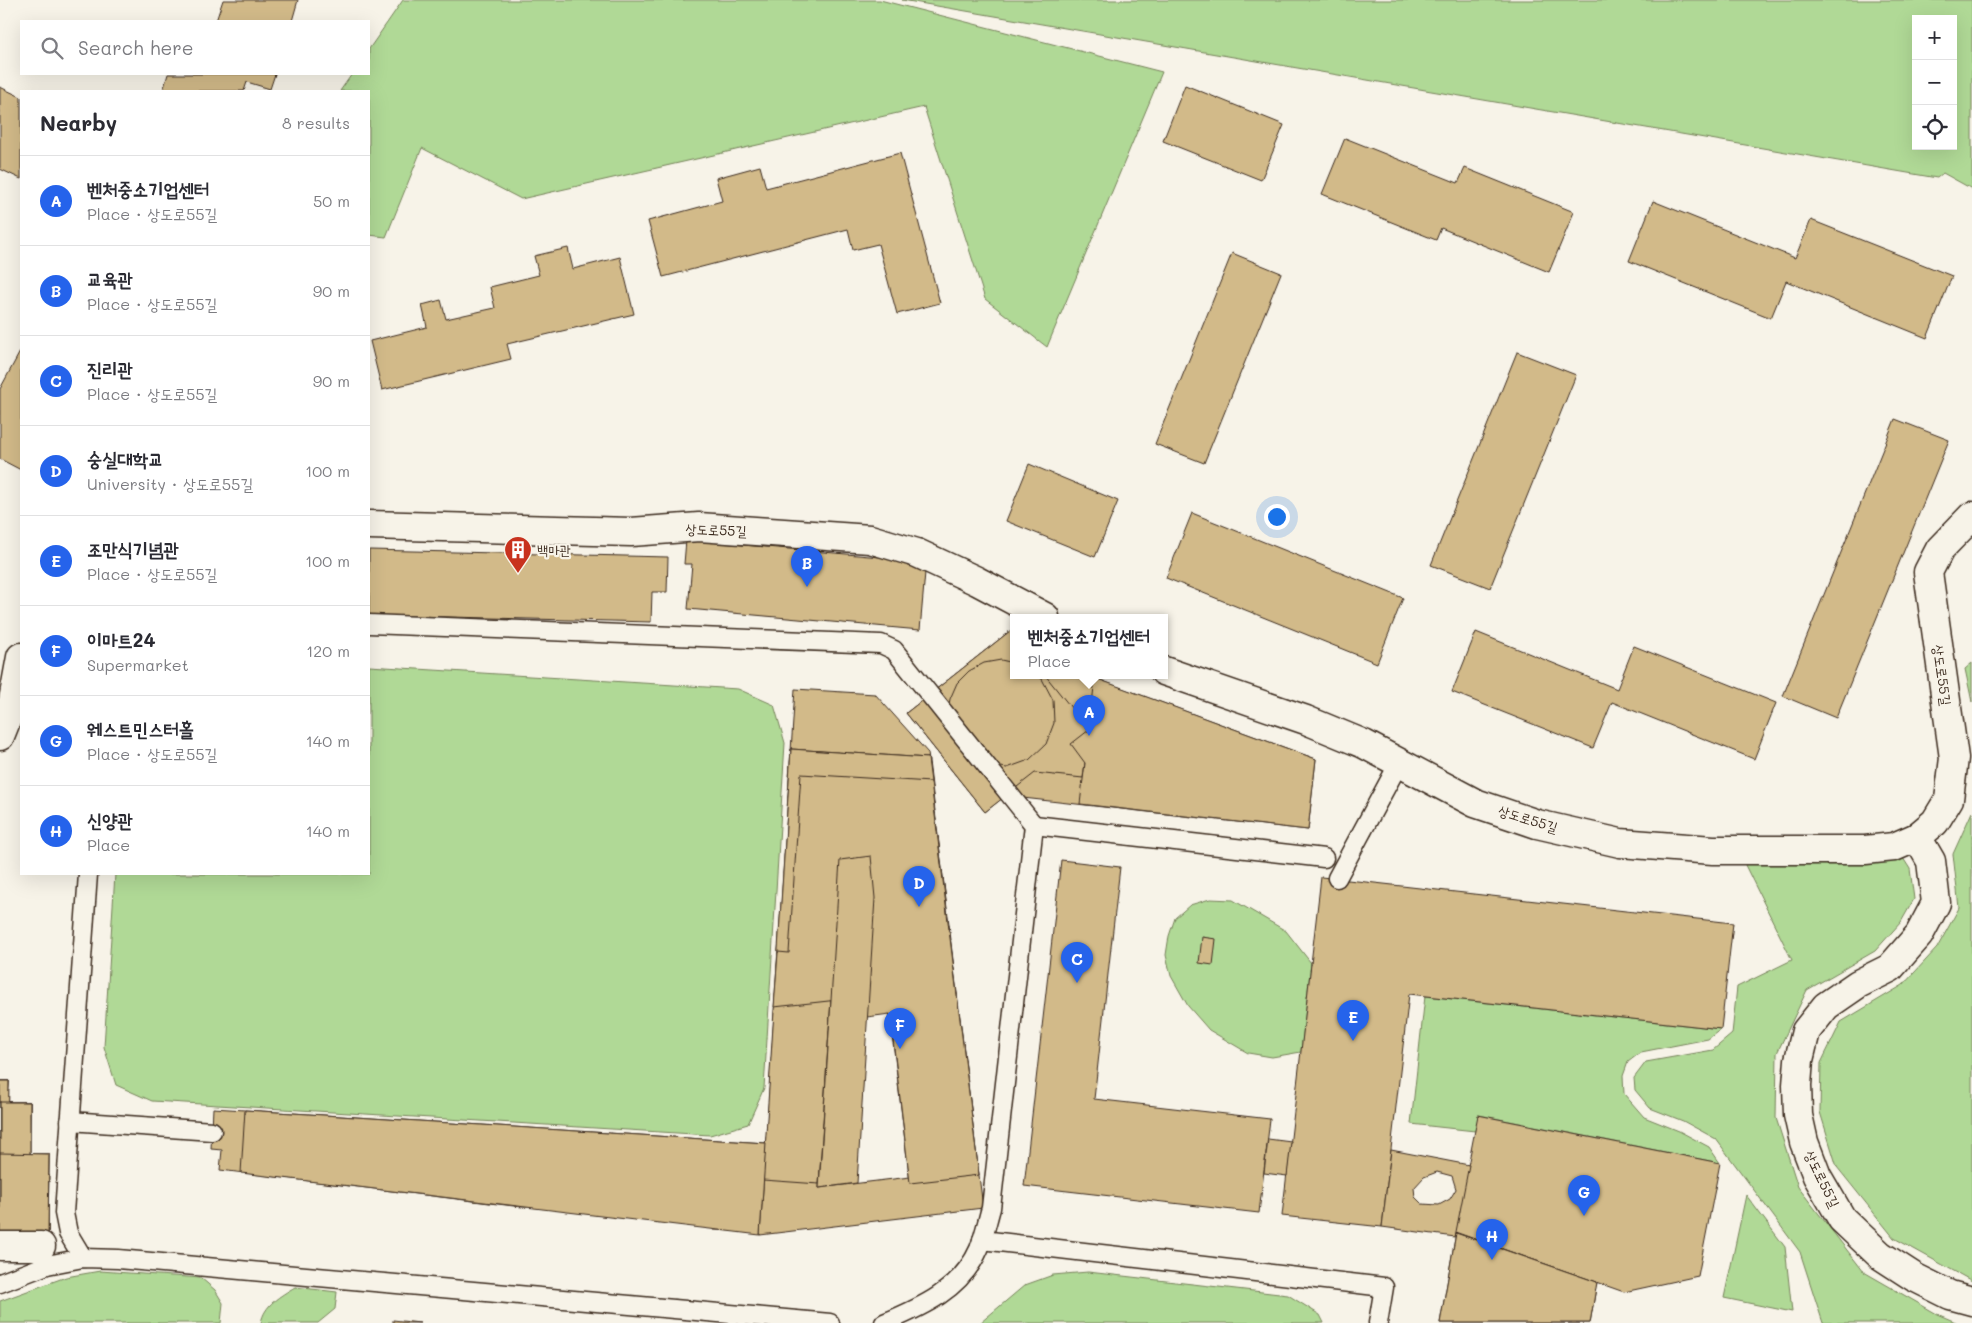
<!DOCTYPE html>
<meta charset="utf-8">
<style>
:root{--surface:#fff;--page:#f2f2f3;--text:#2b2b33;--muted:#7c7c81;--line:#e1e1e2;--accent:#2563eb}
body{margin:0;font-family:Mali,"Poor Story",sans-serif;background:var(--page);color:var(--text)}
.controls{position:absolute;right:15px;top:15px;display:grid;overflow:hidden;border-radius:0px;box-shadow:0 5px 20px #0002}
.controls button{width:45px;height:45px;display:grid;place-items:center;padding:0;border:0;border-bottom:1px solid var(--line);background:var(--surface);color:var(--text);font:25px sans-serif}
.you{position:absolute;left:1276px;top:516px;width:18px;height:18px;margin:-12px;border:4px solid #fff;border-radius:50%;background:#1a73e8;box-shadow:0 0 0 8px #1a73e833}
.badge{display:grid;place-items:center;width:32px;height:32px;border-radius:50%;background:var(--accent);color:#fff;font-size:16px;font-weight:700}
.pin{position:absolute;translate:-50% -41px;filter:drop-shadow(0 1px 2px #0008)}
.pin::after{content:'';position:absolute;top:26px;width:18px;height:15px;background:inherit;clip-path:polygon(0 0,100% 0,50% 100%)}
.popup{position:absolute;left:1010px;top:614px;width:158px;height:65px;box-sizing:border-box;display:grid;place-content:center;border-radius:0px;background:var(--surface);filter:drop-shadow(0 1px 4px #0005);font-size:16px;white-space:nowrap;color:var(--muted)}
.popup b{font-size:19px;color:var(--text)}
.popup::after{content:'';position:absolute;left:50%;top:100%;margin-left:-10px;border:10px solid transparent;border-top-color:var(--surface)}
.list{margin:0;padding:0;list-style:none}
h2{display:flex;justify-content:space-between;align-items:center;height:65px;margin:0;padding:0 20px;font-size:21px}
h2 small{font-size:16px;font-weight:400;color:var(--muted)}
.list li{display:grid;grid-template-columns:32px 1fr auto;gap:15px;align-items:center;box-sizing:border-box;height:90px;padding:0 20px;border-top:1px solid var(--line)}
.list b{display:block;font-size:19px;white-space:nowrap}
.list p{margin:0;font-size:16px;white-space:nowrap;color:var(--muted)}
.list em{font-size:16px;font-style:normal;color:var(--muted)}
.icon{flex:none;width:28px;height:28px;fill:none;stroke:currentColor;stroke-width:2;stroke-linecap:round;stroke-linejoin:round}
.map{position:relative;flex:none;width:1972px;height:1323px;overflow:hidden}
.search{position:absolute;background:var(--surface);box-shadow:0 5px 20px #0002;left:20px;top:20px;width:350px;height:55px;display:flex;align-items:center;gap:12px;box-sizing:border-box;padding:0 18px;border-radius:0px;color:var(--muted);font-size:19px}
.panel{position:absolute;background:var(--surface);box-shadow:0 5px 20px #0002;left:20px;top:90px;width:350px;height:785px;border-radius:0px}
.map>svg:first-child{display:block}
.green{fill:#b0d996;stroke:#76825a;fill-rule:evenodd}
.building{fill:#d2ba89;stroke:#3b2a1e;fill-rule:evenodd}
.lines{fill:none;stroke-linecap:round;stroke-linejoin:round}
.lane-casing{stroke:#3b2a1e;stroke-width:21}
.street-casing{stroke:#3b2a1e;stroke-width:31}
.lane{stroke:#f7f3e8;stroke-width:18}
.street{stroke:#f7f3e8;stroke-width:28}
.labels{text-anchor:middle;stroke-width:4.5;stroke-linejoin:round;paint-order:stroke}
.street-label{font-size:14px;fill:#3b2a1e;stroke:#f7f3e8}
.poi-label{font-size:14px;fill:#3b2a1e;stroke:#f7f3e8;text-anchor:start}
</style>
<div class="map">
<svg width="1972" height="1323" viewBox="0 0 1972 1323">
<rect width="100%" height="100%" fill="#f7f3e8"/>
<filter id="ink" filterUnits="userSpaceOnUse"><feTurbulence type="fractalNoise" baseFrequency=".02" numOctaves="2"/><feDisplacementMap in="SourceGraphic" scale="10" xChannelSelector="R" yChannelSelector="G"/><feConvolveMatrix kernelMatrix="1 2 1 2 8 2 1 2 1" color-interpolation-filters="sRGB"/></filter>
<g filter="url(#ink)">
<g class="green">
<path d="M403 0H880L1162 72 1047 347 985 299 924 107 521 199 422 148 386 237 369 235V91H340L352 74H369V49Z"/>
<path d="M902 0H1972V189L1943 173 1937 178ZM1916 19H1953V146H1916Z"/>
<path d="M1972 663V702L1965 669Z"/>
<path d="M369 666 738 689 774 705 785 743 764 1088 748 1124 710 1135 152 1101 116 1085 104 1047 115 874H369Z"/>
<path d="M1972 812V1281L1894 1238 1837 1167 1820 1112 1821 1063 1841 1022 1903 985 1937 948 1959 908 1953 854Z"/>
<path d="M1903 858 1910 869 1914 899 1901 922 1875 951 1807 990 1777 1053 1776 1118 1798 1187 1864 1272 1937 1314 1958 1323H1823L1800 1252 1716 1139 1683 1121 1650 1108 1635 1090 1634 1078 1646 1062 1713 1050 1732 1034 1737 987 1792 960 1743 861Z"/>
<path d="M1210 899 1233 900 1286 931 1311 963 1301 1052 1272 1057 1248 1053 1209 1030 1188 1006 1171 976 1166 955 1169 936 1175 918 1190 905Z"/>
<path d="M1425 996 1721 1029 1708 1039 1641 1052 1628 1062 1623 1076 1624 1094 1644 1117 1679 1131 1709 1147 1720 1163 1479 1115 1475 1131 1411 1124Z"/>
<path d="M1746 1195 1785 1247 1792 1312 1724 1298Z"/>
<path d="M100 1271 201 1278 215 1290 223 1303 221 1323H0V1301L66 1277Z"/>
<path d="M1088 1272 1288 1295 1320 1315 1324 1323H980L1025 1285 1053 1275Z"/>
<path d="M295 1287 337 1292 335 1309 318 1323H261C264 1305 280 1296 295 1287Z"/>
</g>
<g class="building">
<path d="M223 0H298L292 21H216Z"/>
<path d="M168 74H275L270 89 247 82 244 91H163Z"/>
<path d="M1185 85 1284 125 1261 180 1163 141Z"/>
<path d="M0 87 21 97V179L0 169Z"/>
<path d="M1345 138 1458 183 1465 168 1574 212 1549 272 1441 228 1436 240 1322 194Z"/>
<path d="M900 153 940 303 897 314 878 244 853 250 848 229 663 277 648 221 722 201 716 178 760 166 766 188Z"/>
<path d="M1653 201 1795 258 1811 220 1952 276 1927 338 1786 281 1771 318 1629 261Z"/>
<path d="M568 248 573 269 620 257 634 314 507 344 511 359 382 390 370 341 427 327 422 305 441 300 446 319 495 308 490 287 539 275 534 256Z"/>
<path d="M1232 253 1281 273 1204 463 1155 444Z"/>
<path d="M21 350V470L0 459V389Z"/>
<path d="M1517 352 1576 375 1490 588 1431 565Z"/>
<path d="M1895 419 1949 440 1836 718 1783 696Z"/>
<path d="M1029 464 1118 501 1095 557 1006 521Z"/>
<path d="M1192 513 1403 598 1377 663 1166 578Z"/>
<path d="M686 540 926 561 920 630 688 609 692 564H684Z"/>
<path d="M369 550 668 557 667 592H652L651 622 369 615Z"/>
<path d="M1010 631 1014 637V675H1086L1316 759 1308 830 1005 796 985 812 906 713Z"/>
<path d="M1010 631 1014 637V675H1045L1089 730 1083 778 1035 773 985 812 906 713Z"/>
<path d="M1476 632 1617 689 1634 646 1776 703 1754 759 1612 702 1593 748 1452 692Z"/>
<path d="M1001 660 1014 663V675H1037L1042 679 1053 700 1054 723 1046 744 1029 760 1007 768 983 764 964 752 951 733 947 716 950 699 957 683 969 671 984 663Z"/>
<path d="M1095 678 1316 759 1308 830 1080 804 1085 763 1071 744 1089 730Z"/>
<path d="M795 689 875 694 928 753 979 1175 910 1183 883 959 834 956 819 1184 763 1180 760 1232 713 1230 714 1211 522 1207 220 1170 222 1150 211 1149 213 1108 766 1143Z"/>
<path d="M791 749 928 758 983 1208 760 1235ZM871 856 910 1177 819 1188 840 860Z"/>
<path d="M791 749 928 758 951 940 896 947 886 854 840 865V860L819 1184 763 1180Z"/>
<path d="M801 774 931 782 979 1175 910 1183 890 1014 867 1017 865 997 774 1007 778 952 789 953Z"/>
<path d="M871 856 875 898 857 1183 819 1188 840 860Z"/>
<path d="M1061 860 1120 867 1094 1099 1270 1119 1259 1213 1024 1186Z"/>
<path d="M1321 877 1733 923 1721 1029 1409 994 1382 1227 1282 1216Z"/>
<path d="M1202 937 1216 939 1213 965 1199 963Z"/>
<path d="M0 1081H9L8 1102H30V1154H49L48 1238H0Z"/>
<path d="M0 1081H9L8 1102H30L29 1183H7V1223H0Z"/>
<path d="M0 1081H9L8 1102H30L29 1183H7V1223H0Z"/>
<path d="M0 1081H9L7 1230H0Z"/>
<path d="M0 1102H30V1154H49L48 1238H0Z"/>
<path d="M245 1110 766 1143 760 1235 241 1173Z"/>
<path d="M1478 1115 1720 1163 1698 1276 1624 1292 1455 1232Z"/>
<path d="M1268 1139 1291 1142 1287 1176 1264 1173Z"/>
<path d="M1391 1150 1469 1165 1455 1237 1382 1227ZM1437 1172 1452 1176 1456 1189 1450 1199 1439 1205 1422 1204 1415 1197 1414 1188 1424 1177Z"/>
<path d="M0 1153 49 1154 48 1238H0Z"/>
<path d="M1456 1233 1597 1282 1590 1323H1440Z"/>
<path d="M1456 1233 1597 1282 1590 1323H1440Z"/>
<path d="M393 1320 420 1323H393Z"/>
</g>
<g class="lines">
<defs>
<g id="lane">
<path d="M369 624 881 644 894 650 1034 825 991 1208C987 1222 984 1236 979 1249 961 1290 922 1307 884 1323"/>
<path d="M1034 825 1324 858"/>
<path d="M1337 878 1399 763"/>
<path d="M70 1121 212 1131"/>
<path d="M982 1240 1384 1287 1378 1323"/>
<path d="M83 1258 68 1233 64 1213 88 874"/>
<path d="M0 1283 47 1265 83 1258 118 1259 830 1323"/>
</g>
<g id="street">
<path d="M369 525 631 532 699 527 870 539 917 553 977 581 1045 617"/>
<path d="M1164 671 1306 720 1364 744 1475 803 1537 824 1620 843 1713 850H1865L1894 847 1917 837 1935 822 1949 799 1954 758 1928 572 1940 549 1972 516"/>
<path d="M0 736 12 706 21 657"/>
<path d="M1917 837 1931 861 1936 903 1919 935 1890 968 1858 984 1826 1006 1806 1031 1799 1060 1797 1085 1798 1115 1804 1142 1817 1176 1842 1219 1880 1255 1914 1277 1950 1295 1972 1301"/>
<path d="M0 1246H41"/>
</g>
</defs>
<use href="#lane" class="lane-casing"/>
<use href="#street" class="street-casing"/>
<use href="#lane" class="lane"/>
<use href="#street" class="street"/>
</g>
</g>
<defs>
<symbol id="building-pin" viewBox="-11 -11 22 30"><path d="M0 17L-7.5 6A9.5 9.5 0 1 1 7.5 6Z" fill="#c8321e" stroke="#f7f3e8"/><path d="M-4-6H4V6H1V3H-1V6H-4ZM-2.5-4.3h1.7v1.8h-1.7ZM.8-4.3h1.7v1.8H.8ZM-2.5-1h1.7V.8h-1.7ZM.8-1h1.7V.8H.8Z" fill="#fff"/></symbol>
</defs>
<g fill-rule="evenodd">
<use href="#building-pin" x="502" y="534" width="32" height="43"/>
</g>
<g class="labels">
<g class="street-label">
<text transform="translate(716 530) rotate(2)" y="5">상도로55길</text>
<text transform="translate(1942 675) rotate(82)" y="5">상도로55길</text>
<text transform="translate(1528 819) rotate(17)" y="5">상도로55길</text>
<text transform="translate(1822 1179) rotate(64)" y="5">상도로55길</text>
</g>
<g class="poi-label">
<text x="537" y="555">백마관</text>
</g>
</g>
</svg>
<div class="controls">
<button>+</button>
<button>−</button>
<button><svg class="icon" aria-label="locate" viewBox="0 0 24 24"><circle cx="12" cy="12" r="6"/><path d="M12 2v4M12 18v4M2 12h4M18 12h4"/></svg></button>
</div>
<div class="you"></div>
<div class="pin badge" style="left:1089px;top:736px">A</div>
<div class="popup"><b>벤처중소기업센터</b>Place</div>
<div class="pin badge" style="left:807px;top:587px">B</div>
<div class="pin badge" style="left:1077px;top:983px">C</div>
<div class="pin badge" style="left:919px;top:907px">D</div>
<div class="pin badge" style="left:1353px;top:1041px">E</div>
<div class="pin badge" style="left:900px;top:1049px">F</div>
<div class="pin badge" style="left:1584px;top:1216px">G</div>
<div class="pin badge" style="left:1492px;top:1260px">H</div>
<div class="search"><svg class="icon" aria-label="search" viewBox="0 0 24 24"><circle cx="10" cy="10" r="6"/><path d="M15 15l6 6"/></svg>Search here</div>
<section class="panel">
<h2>Nearby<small>8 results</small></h2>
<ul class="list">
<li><span class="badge">A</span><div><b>벤처중소기업센터</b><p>Place · 상도로55길</p></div><em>50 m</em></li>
<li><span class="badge">B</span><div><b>교육관</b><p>Place · 상도로55길</p></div><em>90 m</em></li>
<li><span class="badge">C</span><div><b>진리관</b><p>Place · 상도로55길</p></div><em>90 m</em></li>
<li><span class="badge">D</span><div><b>숭실대학교</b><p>University · 상도로55길</p></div><em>100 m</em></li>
<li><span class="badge">E</span><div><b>조만식기념관</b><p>Place · 상도로55길</p></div><em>100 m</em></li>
<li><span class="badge">F</span><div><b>이마트24</b><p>Supermarket</p></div><em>120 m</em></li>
<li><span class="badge">G</span><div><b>웨스트민스터홀</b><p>Place · 상도로55길</p></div><em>140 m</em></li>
<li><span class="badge">H</span><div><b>신양관</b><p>Place</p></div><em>140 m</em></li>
</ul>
</section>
</div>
